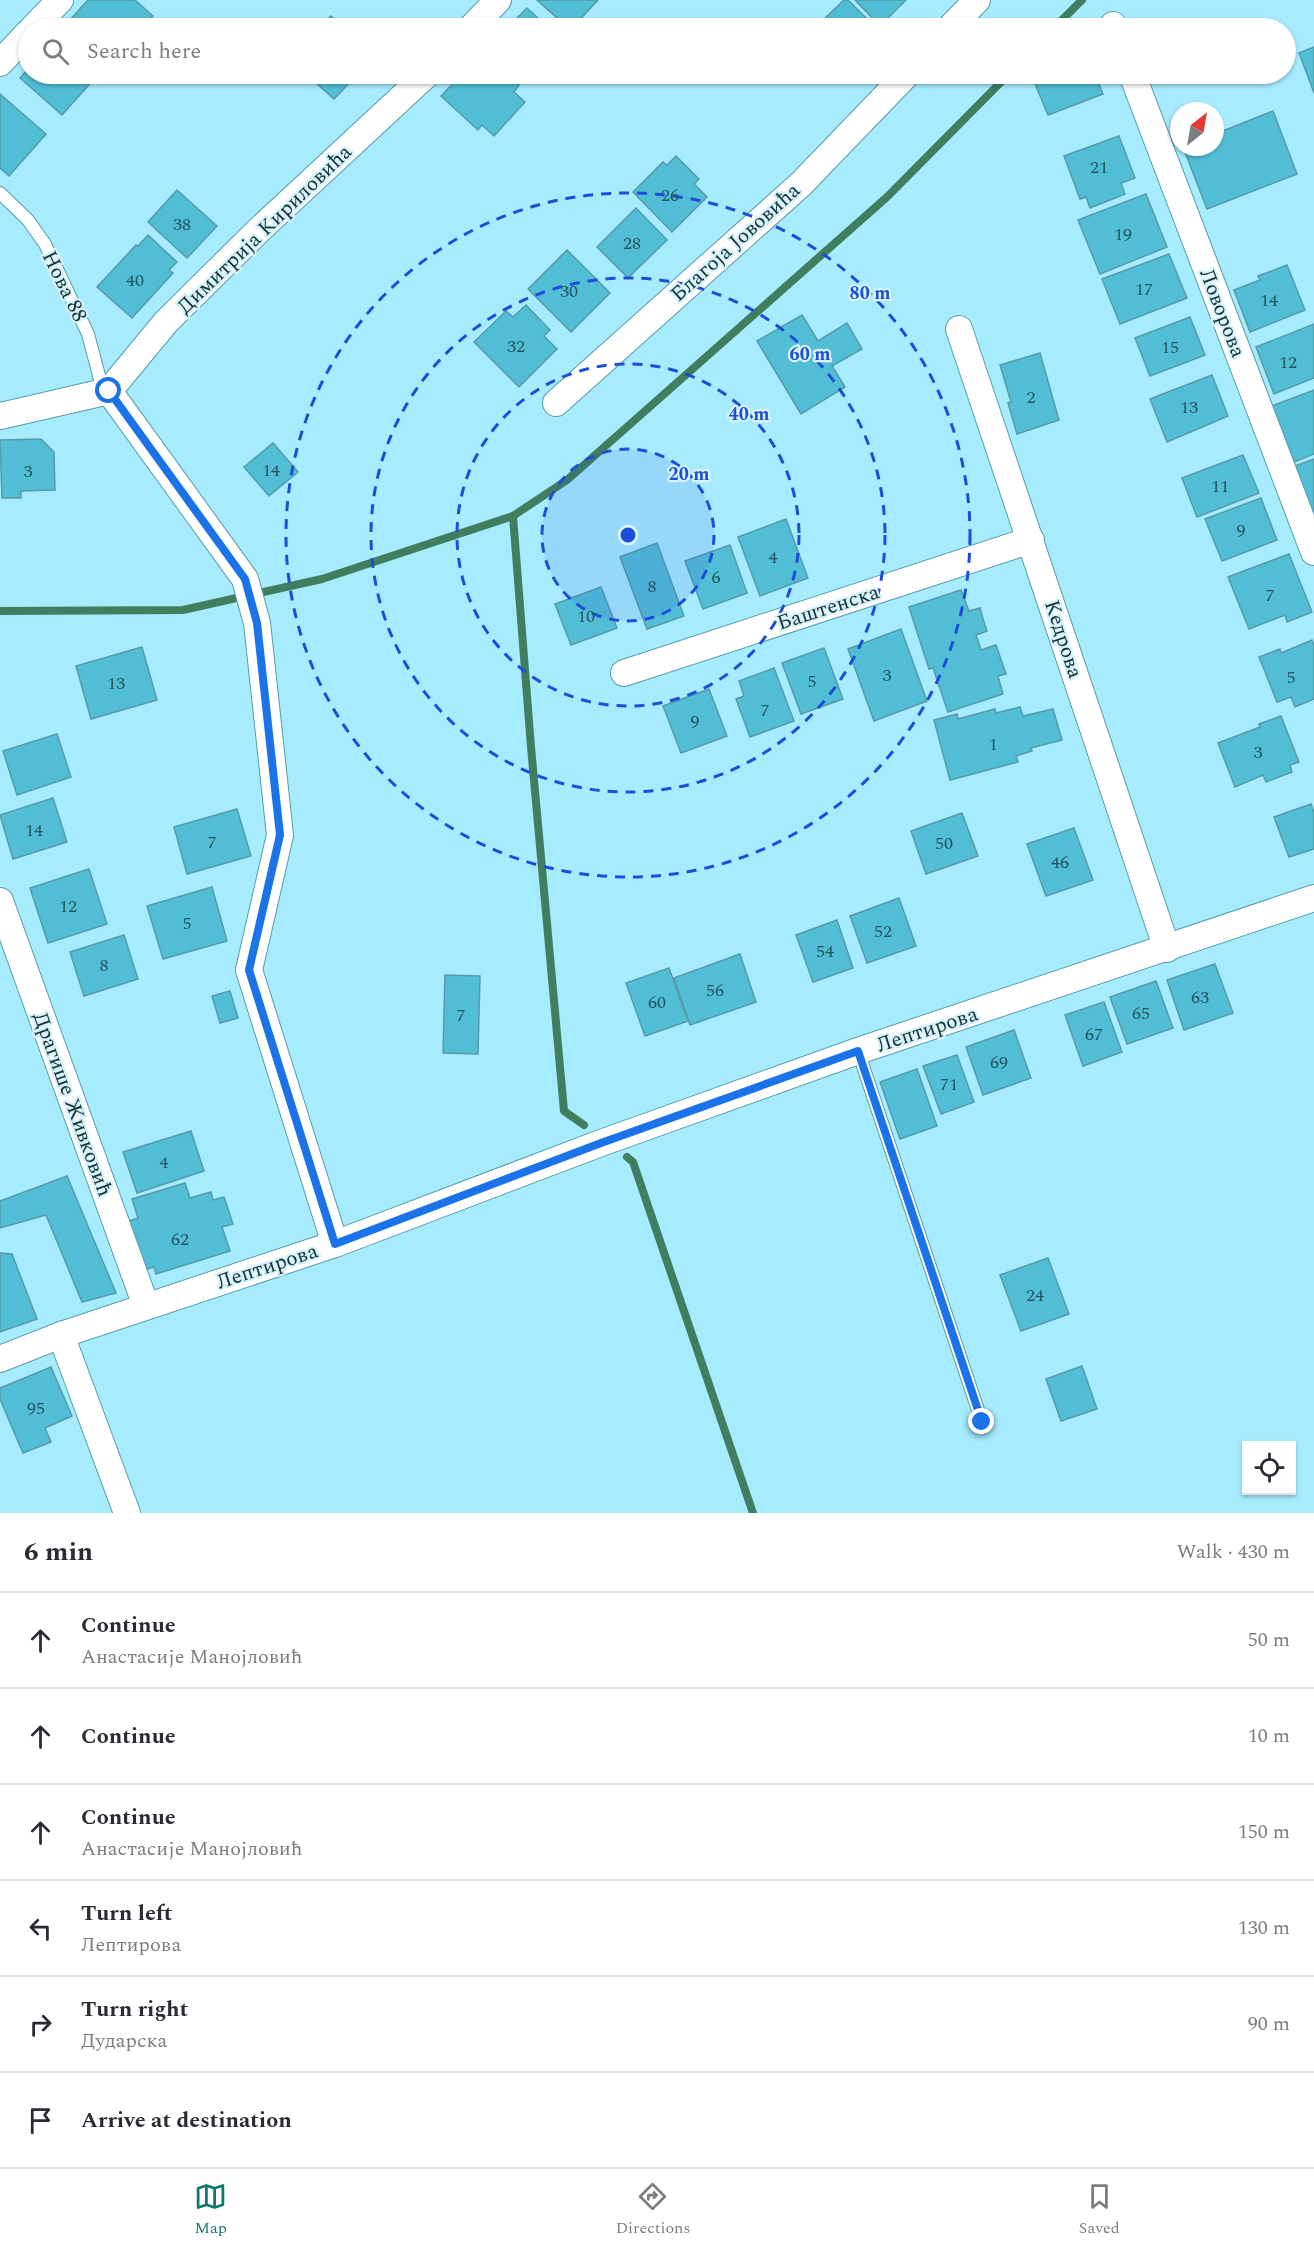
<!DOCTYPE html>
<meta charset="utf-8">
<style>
:root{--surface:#fff;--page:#f2f2f3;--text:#2b2b33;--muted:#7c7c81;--line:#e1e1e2;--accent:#0f766e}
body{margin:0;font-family:Spectral,serif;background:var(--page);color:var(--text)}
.controls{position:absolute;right:18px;bottom:18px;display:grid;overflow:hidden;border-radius:0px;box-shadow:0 2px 4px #0004}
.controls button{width:54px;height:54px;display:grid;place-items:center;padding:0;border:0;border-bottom:2px solid var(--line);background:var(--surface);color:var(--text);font:30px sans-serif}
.compass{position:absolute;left:1170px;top:102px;width:54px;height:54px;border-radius:50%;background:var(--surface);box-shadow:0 2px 4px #0004;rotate:31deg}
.stop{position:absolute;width:18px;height:18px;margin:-14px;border:4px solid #1a73e8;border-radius:50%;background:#fff}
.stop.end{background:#1a73e8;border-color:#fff;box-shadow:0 2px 6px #0008}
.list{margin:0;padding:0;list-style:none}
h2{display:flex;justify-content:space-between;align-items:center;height:78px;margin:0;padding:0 24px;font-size:26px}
h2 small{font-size:20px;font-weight:400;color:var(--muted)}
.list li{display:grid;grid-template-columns:39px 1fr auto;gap:18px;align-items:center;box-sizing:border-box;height:96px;padding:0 24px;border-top:2px solid var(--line)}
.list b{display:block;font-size:22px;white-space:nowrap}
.list p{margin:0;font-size:20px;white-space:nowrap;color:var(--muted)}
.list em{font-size:20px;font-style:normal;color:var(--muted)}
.icon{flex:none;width:33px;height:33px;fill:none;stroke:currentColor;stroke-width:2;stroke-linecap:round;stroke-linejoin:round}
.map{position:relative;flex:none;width:1314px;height:1513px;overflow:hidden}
.search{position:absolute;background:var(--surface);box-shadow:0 2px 4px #0004;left:18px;right:18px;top:18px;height:66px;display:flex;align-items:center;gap:15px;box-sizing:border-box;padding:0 21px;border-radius:33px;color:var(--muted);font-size:22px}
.sheet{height:654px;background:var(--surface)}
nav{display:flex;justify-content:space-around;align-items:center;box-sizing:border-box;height:84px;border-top:2px solid var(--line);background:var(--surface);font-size:16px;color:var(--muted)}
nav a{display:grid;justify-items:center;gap:3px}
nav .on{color:var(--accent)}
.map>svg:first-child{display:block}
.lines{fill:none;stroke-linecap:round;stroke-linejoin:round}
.stream{stroke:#407e5f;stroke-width:8}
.building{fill:#51bed6;stroke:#559aab;stroke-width:1.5}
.lane-casing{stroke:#579cac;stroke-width:14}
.street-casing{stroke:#579cac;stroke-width:28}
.lane{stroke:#fff;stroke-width:12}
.street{stroke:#fff;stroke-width:26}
.route{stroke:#1a73e8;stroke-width:8}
.ring{fill:none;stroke:#1d4ed8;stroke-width:3;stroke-dasharray:10 8}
.labels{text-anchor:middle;stroke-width:4.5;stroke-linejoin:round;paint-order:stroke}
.number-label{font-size:18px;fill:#245560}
.street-label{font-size:21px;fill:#153238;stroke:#d7f2f9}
.centre{fill:#1d4ed8;stroke:#d7f2f9;stroke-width:3}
.ring-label{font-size:18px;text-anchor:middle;font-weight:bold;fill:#1d4ed8;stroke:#d7f2f9;stroke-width:4.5;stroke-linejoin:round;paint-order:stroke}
</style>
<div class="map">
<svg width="1314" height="1513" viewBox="0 0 1314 1513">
<rect width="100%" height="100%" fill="#a6ecfe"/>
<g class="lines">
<g class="stream">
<path d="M1054 28 1082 0"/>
<path d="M513 516 531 747 564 1111 584 1125"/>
<path d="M0 611 183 610 322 579 513 516 567 480 887 197 1009 74"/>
<path d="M627 1157 633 1162 753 1513"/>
</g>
</g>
<g class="building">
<path d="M88 0H135L153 16 142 28H75L68 22Z"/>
<path d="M537 0H598L572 28H568Z"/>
<path d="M844 0H848L876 28H820L817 26Z"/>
<path d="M855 0H906L880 26Z"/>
<path d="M527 8 549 28H507Z"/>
<path d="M331 16 344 28H319Z"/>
<path d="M1314 47V93L1299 53Z"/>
<path d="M28 69V74H91L96 77 62 115 20 78Z"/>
<path d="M306 74H358L334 99Z"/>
<path d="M462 74H507L519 85 514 92 525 102 494 136 482 125 478 130 441 96Z"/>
<path d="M516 74H536L527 83Z"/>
<path d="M1031 74H1095L1103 94 1048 115Z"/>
<path d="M0 94 46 134 9 176 0 168Z"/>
<path d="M1273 111 1297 174 1207 209 1183 147H1215V134Z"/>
<path d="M1119 136 1135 178 1121 183 1125 194 1090 208 1086 197 1080 199 1064 156Z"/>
<path d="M676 156 699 179 694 184 707 197 672 232 633 192 663 162 667 165Z"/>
<path d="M177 190 217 226 187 258 148 222Z"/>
<path d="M1146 194 1167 247 1100 274 1078 220Z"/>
<path d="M636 208 667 240 628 278 597 247Z"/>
<path d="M148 235 177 262 169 270 173 273 132 318 97 287 136 245 138 246Z"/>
<path d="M567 250 610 293 571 332 528 289Z"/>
<path d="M1169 254 1187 298 1120 324 1102 279Z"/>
<path d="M1287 265 1305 310 1250 332 1234 290 1260 280 1258 276Z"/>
<path d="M526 305 550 330 544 336 557 349 519 387 474 342 506 311 513 317Z"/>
<path d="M802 315 818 341 847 323 862 349 832 366 845 387 801 414 757 341Z"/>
<path d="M1190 317 1205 355 1150 376 1135 338Z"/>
<path d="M1314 324V378L1274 394 1256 347Z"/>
<path d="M1040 353 1059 420 1017 434 1008 403 1011 402 1000 365Z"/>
<path d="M1212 375 1228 416 1167 442 1150 399Z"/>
<path d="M1314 390V454L1294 462 1272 406Z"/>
<path d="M41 439 54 452 55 490 21 491V498H2L0 440Z"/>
<path d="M273 443 298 472 269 496 244 467Z"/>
<path d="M1243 455 1259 493 1197 517 1182 478Z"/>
<path d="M1314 459V514H1313L1295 466Z"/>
<path d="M1261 498 1277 540 1222 561 1205 519Z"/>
<path d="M786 519 808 578 760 596 738 537Z"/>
<path d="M657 543 684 616 647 629 620 557Z"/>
<path d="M730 545 747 593 703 609 685 561Z"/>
<path d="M1289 554 1312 612 1287 622 1285 615 1249 629 1228 577Z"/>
<path d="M601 587 617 628 571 645 555 604Z"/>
<path d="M961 590 969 611 980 608 983 619 987 631 976 635 981 650 996 645 1006 674 998 676 1003 694 948 712 933 668 929 669 909 607Z"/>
<path d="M901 629 927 701 874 721 848 649Z"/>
<path d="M1312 640 1314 646V699L1295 707 1291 697 1277 702 1259 657 1280 649 1281 653Z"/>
<path d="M142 647 157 700 91 719 76 666Z"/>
<path d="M824 648 843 699 801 714 782 663Z"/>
<path d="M774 668 794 721 750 737 736 699 744 696 739 681Z"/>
<path d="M709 689 727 736 681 753 663 706Z"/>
<path d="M1020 707 1023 716 1053 709 1062 740 1031 748 1032 751 1016 756 1018 762 950 780 934 720 957 714 958 719 995 709 996 713Z"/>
<path d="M1281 716 1299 762 1290 765 1292 772 1266 782 1263 775 1235 787 1218 743 1260 727 1259 724Z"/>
<path d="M57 734 71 777 17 795 3 751Z"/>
<path d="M53 798 67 842 13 859 0 815Z"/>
<path d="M1311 804 1314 813V849L1289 857 1274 817Z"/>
<path d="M237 809 251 856 187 874 174 827Z"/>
<path d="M962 813 978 856 926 874 911 831Z"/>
<path d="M1074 828 1093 880 1046 896 1027 844Z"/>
<path d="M89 869 107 924 48 943 30 888Z"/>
<path d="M212 887 227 941 163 959 147 906Z"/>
<path d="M899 898 916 946 867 963 850 916Z"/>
<path d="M837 920 853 968 813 982 796 935Z"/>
<path d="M124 935 138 979 84 996 70 952Z"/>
<path d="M740 954 756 1002 690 1025 674 978Z"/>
<path d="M1215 964 1233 1013 1184 1030 1167 980Z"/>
<path d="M669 968 688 1021 645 1036 626 983Z"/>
<path d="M445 975 480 976 478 1054 443 1053Z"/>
<path d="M1156 981 1173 1028 1127 1044 1110 997Z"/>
<path d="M230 991 238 1018 220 1023 212 996Z"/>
<path d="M1104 1002 1122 1052 1083 1066 1065 1015Z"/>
<path d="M1014 1030 1031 1078 983 1095 966 1047Z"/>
<path d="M957 1055 974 1102 941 1114 923 1066Z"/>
<path d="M917 1069 937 1126 900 1139 880 1082Z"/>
<path d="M191 1131 204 1171 137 1193 123 1152Z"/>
<path d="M67 1176 116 1293 82 1302 46 1215 0 1228V1201Z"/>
<path d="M185 1183 190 1198 211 1192 213 1200 224 1197 233 1224 222 1227 230 1251 156 1274 154 1267 144 1270 129 1221 138 1218 132 1199Z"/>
<path d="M0 1253 12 1254 37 1319 0 1332Z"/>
<path d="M1048 1258 1069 1314 1021 1331 1000 1275Z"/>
<path d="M1082 1366 1097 1409 1061 1421 1046 1379Z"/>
<path d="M51 1367 72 1416 45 1428 51 1442 23 1453 0 1399V1388Z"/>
</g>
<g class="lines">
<defs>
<g id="lane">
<path d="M0 193 28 220 45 244 88 334 102 387 108 391"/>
<path d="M858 1051 982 1422"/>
</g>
<g id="street">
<path d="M1113 25 1114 28"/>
<path d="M33 28 60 0"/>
<path d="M471 28 498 0"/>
<path d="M950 28 977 0"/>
<path d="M0 63 28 33"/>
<path d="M1132 74 1314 552"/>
<path d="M959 329 1167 949"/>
<path d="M109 391 245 579 257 623 280 835 249 970 335 1244"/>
<path d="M109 391 166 322 259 230 427 74"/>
<path d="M556 403 801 184 907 74"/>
<path d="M0 416 109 391"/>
<path d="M624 673 1031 540"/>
<path d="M0 901 146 1306"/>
<path d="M61 1335 127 1513"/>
<path d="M0 1359 61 1335 335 1244 601 1143 858 1051 1314 898"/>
</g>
</defs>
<use href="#lane" class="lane-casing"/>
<use href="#street" class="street-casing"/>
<use href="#lane" class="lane"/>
<use href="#street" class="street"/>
</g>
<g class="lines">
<path class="route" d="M109 391 245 579 257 623 280 835 249 970 335 1244 601 1143 858 1051 982 1422"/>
</g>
<circle cx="628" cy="535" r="86" fill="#1d4ed8" fill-opacity=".12"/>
<g class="ring">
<circle cx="628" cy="535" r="86"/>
<circle cx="628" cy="535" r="171"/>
<circle cx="628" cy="535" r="257"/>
<circle cx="628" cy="535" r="342"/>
</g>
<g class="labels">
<g class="number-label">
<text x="1099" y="173">21</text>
<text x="670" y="201">26</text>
<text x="182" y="230">38</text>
<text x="1123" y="240">19</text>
<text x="632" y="249">28</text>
<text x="135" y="286">40</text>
<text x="1144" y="295">17</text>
<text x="569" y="297">30</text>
<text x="1269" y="306">14</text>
<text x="516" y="352">32</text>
<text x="1170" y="353">15</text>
<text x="1288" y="368">12</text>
<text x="1031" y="403">2</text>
<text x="1189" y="413">13</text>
<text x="271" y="476">14</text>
<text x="28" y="477">3</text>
<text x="1220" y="492">11</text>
<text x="1241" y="536">9</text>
<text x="773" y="563">4</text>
<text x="716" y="583">6</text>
<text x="652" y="592">8</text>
<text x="1270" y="601">7</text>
<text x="586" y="622">10</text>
<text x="887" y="681">3</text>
<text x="1291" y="683">5</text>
<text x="812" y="687">5</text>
<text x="116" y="689">13</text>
<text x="765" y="716">7</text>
<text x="695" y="727">9</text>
<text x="993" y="750">1</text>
<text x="1258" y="758">3</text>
<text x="34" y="836">14</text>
<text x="212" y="848">7</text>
<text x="944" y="849">50</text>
<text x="1060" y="868">46</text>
<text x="68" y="912">12</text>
<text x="187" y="929">5</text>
<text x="883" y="937">52</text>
<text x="825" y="957">54</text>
<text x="104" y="971">8</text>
<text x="715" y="996">56</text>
<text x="1200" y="1003">63</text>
<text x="657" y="1008">60</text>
<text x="1141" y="1019">65</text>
<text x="461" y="1021">7</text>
<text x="1094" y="1040">67</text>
<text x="999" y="1068">69</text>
<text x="949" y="1090">71</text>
<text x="164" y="1168">4</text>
<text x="180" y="1245">62</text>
<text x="1035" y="1301">24</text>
<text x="36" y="1414">95</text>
</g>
<g class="street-label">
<text transform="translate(264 229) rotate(-44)" y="7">Димитрија Кириловића</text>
<text transform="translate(735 242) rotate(-42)" y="7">Благоја Јововића</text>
<text transform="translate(65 286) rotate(64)" y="7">Нова 88</text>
<text transform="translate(1223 313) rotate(69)" y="7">Ловорова</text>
<text transform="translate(828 607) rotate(-18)" y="7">Баштенска</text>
<text transform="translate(1064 639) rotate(72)" y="7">Кедрова</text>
<text transform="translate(927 1029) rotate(-18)" y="7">Лептирова</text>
<text transform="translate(73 1104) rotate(70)" y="7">Драгише Живковић</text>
<text transform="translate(267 1266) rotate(-18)" y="7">Лептирова</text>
</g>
</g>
<circle cx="628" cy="535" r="9" class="centre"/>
<g class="ring-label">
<text x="870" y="299">80 m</text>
<text x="810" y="360">60 m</text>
<text x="749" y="420">40 m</text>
<text x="689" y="480">20 m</text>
</g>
</svg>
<div class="controls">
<button><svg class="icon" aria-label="locate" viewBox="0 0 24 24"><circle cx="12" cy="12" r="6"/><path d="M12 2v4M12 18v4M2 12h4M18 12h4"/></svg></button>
</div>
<svg class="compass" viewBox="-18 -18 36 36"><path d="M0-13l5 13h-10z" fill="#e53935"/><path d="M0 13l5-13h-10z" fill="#7c7c81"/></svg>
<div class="stop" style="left:109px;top:391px"></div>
<div class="stop end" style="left:982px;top:1422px"></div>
<div class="search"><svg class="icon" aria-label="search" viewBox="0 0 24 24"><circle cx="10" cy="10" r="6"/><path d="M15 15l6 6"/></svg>Search here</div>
</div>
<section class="sheet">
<h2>6 min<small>Walk · 430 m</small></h2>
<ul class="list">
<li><svg class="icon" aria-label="ahead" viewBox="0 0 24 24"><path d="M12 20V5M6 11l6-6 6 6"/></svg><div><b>Continue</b><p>Анастасије Манојловић</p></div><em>50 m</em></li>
<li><svg class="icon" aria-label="ahead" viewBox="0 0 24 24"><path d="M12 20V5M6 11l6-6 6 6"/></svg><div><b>Continue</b></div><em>10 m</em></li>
<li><svg class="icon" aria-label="ahead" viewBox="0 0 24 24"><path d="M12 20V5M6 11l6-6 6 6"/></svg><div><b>Continue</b><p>Анастасије Манојловић</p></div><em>150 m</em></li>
<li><svg class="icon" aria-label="left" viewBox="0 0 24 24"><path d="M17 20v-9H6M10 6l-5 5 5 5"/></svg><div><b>Turn left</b><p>Лептирова</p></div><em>130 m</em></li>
<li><svg class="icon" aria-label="right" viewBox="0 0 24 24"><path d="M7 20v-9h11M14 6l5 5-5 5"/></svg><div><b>Turn right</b><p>Дударска</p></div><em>90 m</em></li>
<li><svg class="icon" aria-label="arrive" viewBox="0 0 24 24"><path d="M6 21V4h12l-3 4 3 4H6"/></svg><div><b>Arrive at destination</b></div></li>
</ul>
</section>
<nav>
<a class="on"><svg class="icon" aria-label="map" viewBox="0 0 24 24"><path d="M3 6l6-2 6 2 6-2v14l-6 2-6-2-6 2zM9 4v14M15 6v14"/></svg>Map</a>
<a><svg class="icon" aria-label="directions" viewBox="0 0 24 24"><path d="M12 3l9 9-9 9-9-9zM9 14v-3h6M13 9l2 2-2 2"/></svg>Directions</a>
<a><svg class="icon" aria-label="saved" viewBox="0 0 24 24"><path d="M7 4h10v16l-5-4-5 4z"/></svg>Saved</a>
</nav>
